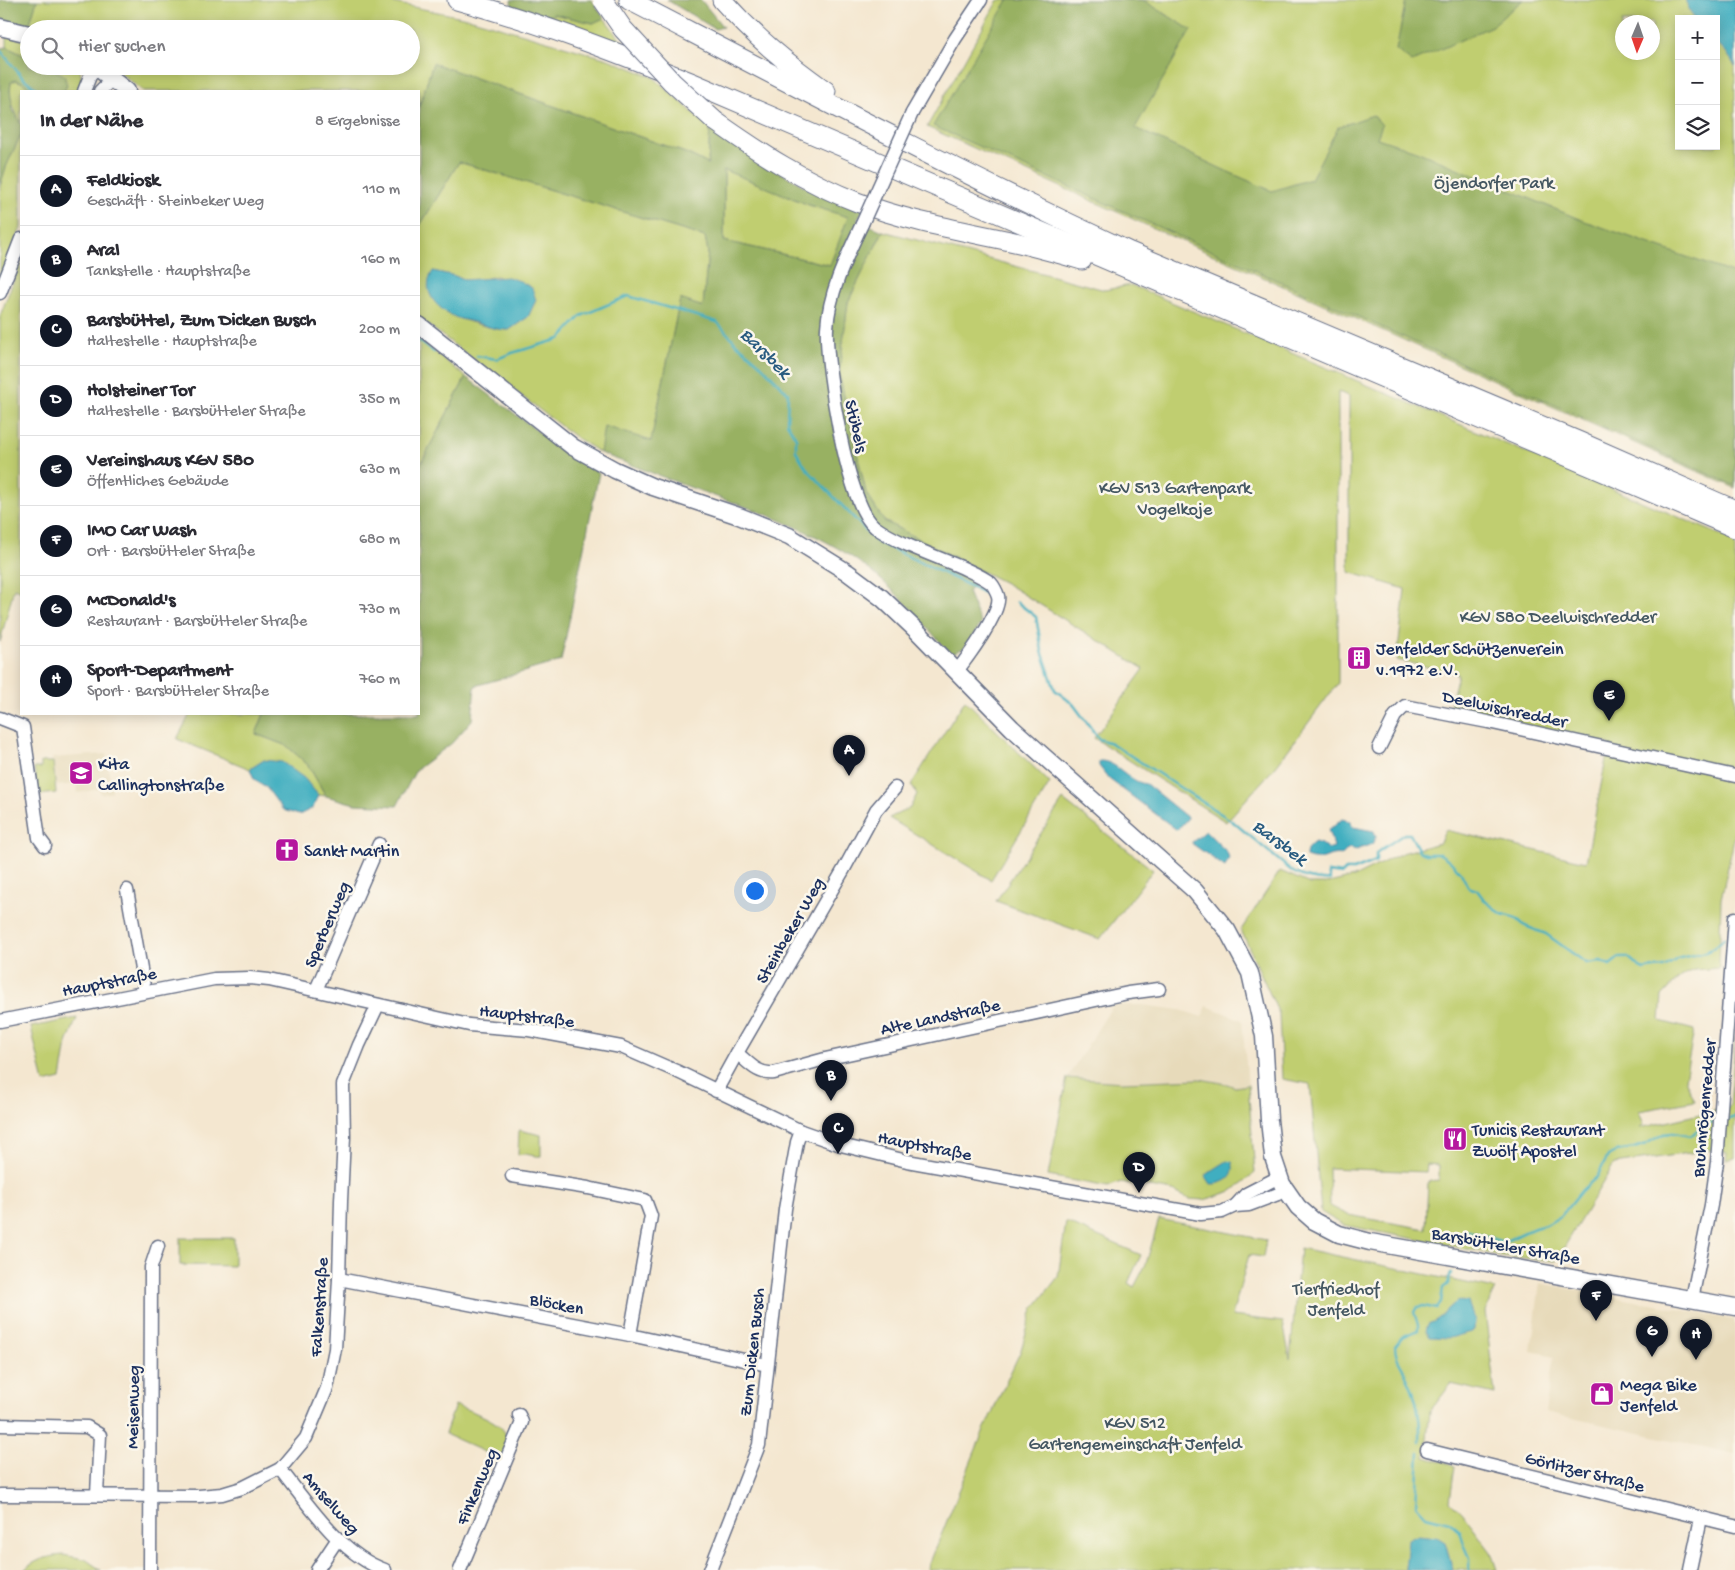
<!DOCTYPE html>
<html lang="de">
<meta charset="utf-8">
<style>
:root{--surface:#fff;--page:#f2f2f3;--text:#2b2b33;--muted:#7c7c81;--line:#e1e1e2;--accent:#111827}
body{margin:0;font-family:"Gochi Hand",sans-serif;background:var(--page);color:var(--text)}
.controls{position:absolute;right:15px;top:15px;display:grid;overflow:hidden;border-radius:0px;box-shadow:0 2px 12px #0003}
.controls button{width:45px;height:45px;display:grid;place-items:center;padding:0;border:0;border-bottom:1px solid var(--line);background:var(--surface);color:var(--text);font:25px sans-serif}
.compass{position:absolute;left:1615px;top:15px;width:45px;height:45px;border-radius:50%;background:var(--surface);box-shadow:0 2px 12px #0003;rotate:182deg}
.you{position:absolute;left:754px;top:890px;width:18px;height:18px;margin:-12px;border:4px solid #fff;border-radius:50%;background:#1a73e8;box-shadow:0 0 0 8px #1a73e833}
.badge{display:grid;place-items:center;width:32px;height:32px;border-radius:50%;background:var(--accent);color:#fff;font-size:16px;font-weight:700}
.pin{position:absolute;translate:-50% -41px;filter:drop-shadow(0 1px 2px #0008)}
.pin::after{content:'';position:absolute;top:26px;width:18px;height:15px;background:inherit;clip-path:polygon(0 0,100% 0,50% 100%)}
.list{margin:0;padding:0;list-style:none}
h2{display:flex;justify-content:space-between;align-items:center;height:65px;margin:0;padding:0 20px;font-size:21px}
h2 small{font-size:16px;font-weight:400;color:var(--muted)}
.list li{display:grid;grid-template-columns:32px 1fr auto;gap:15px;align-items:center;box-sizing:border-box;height:70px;padding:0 20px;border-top:1px solid var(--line)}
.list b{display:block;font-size:19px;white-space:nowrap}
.list p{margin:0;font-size:16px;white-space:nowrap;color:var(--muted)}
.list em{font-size:16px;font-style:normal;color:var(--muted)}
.icon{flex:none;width:28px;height:28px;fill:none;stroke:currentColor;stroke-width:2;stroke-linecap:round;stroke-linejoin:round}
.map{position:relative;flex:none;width:1735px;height:1570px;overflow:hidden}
.search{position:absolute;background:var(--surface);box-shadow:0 2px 12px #0003;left:20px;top:20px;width:400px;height:55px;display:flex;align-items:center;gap:12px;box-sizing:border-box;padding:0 18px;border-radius:28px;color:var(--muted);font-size:19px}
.panel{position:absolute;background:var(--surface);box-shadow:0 2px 12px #0003;left:20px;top:90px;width:400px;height:625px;border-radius:0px}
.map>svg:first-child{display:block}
.built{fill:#e7daba}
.green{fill:#c0ce70;stroke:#6e7e67;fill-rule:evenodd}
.forest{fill:#98b162;stroke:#5a7060;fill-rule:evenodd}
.water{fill:#41aec0;stroke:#2e6e8f}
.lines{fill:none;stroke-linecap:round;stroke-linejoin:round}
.stream{stroke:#41aec0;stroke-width:2.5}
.minor-casing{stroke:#676f86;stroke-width:15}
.major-casing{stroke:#676f86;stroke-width:19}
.highway-casing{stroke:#676f86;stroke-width:21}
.minor{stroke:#fff;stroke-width:12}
.major{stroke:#fff;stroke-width:16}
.highway{stroke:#fff;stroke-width:19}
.minor-bridge-casing{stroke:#676f86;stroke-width:15;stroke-linecap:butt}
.highway-bridge-casing{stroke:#676f86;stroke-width:21;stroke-linecap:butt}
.minor-bridge{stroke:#fff;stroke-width:12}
.highway-bridge{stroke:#fff;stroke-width:19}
.labels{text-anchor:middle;stroke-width:5;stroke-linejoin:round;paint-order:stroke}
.park-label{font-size:18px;fill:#445762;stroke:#fbf7ec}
.street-label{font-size:18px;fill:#1b2f5e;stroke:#fbf7ec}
.poi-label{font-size:18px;fill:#1b2f5e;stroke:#fbf7ec;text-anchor:start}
.water-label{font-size:19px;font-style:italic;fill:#285b80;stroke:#fbf7ec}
</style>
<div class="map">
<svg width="1735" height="1570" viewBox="0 0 1735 1570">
<rect width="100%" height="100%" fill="#fbf7ec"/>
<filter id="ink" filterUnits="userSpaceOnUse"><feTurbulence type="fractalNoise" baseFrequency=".02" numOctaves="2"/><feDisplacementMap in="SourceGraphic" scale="10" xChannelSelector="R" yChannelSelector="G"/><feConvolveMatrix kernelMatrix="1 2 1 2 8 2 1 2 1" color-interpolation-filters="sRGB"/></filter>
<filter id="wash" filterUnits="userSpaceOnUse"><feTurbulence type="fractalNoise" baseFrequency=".0096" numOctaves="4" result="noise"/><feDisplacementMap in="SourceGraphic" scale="20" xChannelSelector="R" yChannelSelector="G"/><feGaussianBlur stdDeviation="1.12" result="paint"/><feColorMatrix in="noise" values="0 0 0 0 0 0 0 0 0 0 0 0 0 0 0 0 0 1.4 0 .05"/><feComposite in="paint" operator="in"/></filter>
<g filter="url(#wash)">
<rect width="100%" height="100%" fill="#f4e7d0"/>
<g class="built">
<path d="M106 754 112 792 101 794 99 789 78 793 77 784 55 786 52 758Z"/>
<path d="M1113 1005H1142L1180 1010 1202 1017 1207 1006 1242 1020 1248 1085 1235 1087 1227 1084 1200 1079 1122 1082 1067 1078Z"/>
<path d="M1540 1283 1735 1320V1454L1545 1412 1554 1356 1531 1351Z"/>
</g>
<g class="green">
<path d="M37 0H379L472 19 608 59 653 77 710 128 708 164 688 154 433 63 419 107V91H143L112 66H411V29H36L29 26Z"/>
<path d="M998 0H1735V488L927 127ZM1679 19H1716V146H1679ZM1622 22H1652V52H1622Z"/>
<path d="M554 14 593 23 604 18 629 50 542 19Z"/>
<path d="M7 35 29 42V58L7 47Z"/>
<path d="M46 66H76L80 70 82 81 78 91H64L67 85Z"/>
<path d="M16 80 23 83 31 91H21V128C17 110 8 103 11 82Z"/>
<path d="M21 134V228L0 279V186L6 167Z"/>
<path d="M459 162 705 237 708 252 703 307 680 300 651 441 600 453 578 439 419 318V227ZM433 271 455 276 464 280 474 281 497 276 536 300 528 317 509 330C494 330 460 320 447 313Z"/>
<path d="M724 169 809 205 849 217 830 265 724 241Z"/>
<path d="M883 231 1105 290 1131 285 1735 541V835L1721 899 1719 968 1694 970 1680 977 1662 996 1660 1021 1694 1030 1685 1079 1695 1101 1639 1111 1644 1125 1640 1128 1730 1107 1735 1038V1158L1726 1160 1727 1152 1710 1150 1614 1164 1556 1261 1503 1256 1343 1225 1321 1212 1310 1084 1282 1079 1279 1014 1241 930 1280 871 1310 884H1325L1354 877 1402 853 1440 843 1445 830 1586 862 1609 744 1449 710 1458 674 1397 660 1405 589 1349 572V396L1338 392V683L1276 766 1226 822 1094 738 1144 669 1007 584 884 521 866 493 839 374 848 302ZM1427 1164 1439 1165V1180L1428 1181 1426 1229 1348 1215 1330 1206 1329 1168 1426 1172Z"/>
<path d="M21 261V591L14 588 0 642V316Z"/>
<path d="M419 339 466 377 419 467Z"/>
<path d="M965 700 1050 783 991 880 889 818 910 808 917 794 911 785Z"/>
<path d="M190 714H264L256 734 287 746 308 765 326 796 318 795 304 778 264 760 250 769 177 739Z"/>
<path d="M41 762H53L56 793 38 795 34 768H41Z"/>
<path d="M1063 800 1153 870 1100 939 996 901Z"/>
<path d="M77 1018 67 1043 61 1079 44 1083 31 1027Z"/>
<path d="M1067 1078 1122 1082 1200 1079 1227 1084 1235 1087 1248 1085 1255 1173 1232 1191 1204 1200 1189 1199 1173 1191 1121 1182 1108 1187 1048 1176ZM1222 1166 1228 1179 1215 1184 1209 1172Z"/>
<path d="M519 1130 541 1135V1156C532 1157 526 1152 518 1155Z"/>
<path d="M1159 1219 1266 1240 1263 1257 1249 1255 1232 1316 1283 1322 1290 1359 1300 1248 1495 1289 1485 1311 1495 1394 1451 1384 1430 1411 1425 1457 1455 1466 1450 1501 1461 1512 1491 1552 1497 1570H1453L1445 1542 1405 1565V1570H927L983 1432 1021 1350 1033 1309 1058 1277 1066 1222 1141 1255 1128 1283 1134 1287 1146 1264Z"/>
<path d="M180 1238H234V1266L180 1265Z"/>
<path d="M455 1405C469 1411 507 1421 507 1440 507 1446 502 1453 500 1459L445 1434Z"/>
<path d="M63 1555 85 1559 101 1570H24C35 1560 48 1556 63 1555Z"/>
</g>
<g class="forest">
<path d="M0 0H37L29 26 0 19Z"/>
<path d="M511 0H592L604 18 593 23 554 14 542 19 512 8Z"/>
<path d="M667 0H701L723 27 715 29Z"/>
<path d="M1008 0H1143L1191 30 1135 128 1224 170 1272 191 1311 179 1338 127 1373 115 1382 125 1377 138 1416 151 1579 219 1735 274V486L933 126Z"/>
<path d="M1406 0H1523L1492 26 1412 62 1396 50Z"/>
<path d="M7 47 29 58V66H46L64 75 67 85 64 91H31L23 83 16 80 11 82 10 91 13 110 21 124V134L6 167 0 186V48Z"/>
<path d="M433 63 688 154 708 164 710 128 730 143 804 186 863 210 857 220 883 231 848 302 839 374 866 493 884 521 983 572 968 592 981 624 964 648 953 653 948 651C920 620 893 586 859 562 820 534 763 512 717 497 678 483 639 468 600 453L604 426 651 441 680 299 703 307 708 252 705 237 459 162 419 227V107ZM724 170 809 205 848 217 830 265 724 241Z"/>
<path d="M466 377 571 456 599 473 561 661 475 686 472 720 452 743 416 770 397 806 355 804 326 796 308 765 287 746 256 734 264 714H419V467Z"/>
</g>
<g class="water">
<path d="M1685 0H1735V66L1726 52 1716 42V19H1694Z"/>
<path d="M433 271 455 276 464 280 508 277 520 281 532 288 536 300 528 317 509 330C496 330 486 326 474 322 468 320 461 320 455 317 436 308 420 291 433 271Z"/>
<path d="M264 760 282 762 304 778 318 795 313 808 299 815 283 810 266 787 254 779 250 769Z"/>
<path d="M1099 761C1117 760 1128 782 1146 784L1188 818 1177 830 1109 779 1099 766Z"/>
<path d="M1342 819 1349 821 1353 827 1374 831 1376 837 1372 844 1356 850 1349 848 1342 855C1327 852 1324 864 1306 857 1306 849 1309 846 1315 842L1321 844 1327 849 1334 847C1333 840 1329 836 1328 829L1334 826Z"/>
<path d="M1206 831 1227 852 1229 858 1225 867 1191 843Z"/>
<path d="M1227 1161 1232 1162C1237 1176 1224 1184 1211 1184L1205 1175Z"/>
<path d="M1458 1301 1468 1302 1475 1321 1474 1331 1450 1338 1430 1337 1426 1331 1428 1324C1443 1319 1445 1309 1458 1301Z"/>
<path d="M1418 1535 1437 1537 1445 1542 1453 1570H1405L1408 1540Z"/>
</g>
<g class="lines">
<g class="stream">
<path d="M0 50 22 77 39 91"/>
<path d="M419 341 434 352"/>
<path d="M477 356 497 359 512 353 560 339 581 316 628 296 717 322 737 344 757 361 788 393 787 423 796 438V451L807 469 876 541 987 594"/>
<path d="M1017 602 1036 617 1042 651 1055 690 1073 704 1099 739 1111 743 1232 821 1293 872C1305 878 1317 881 1330 880L1328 872 1342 874 1346 870H1354L1376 861V853L1404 834H1410L1419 851 1426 854H1440L1449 860 1461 873 1468 887 1477 890 1485 901 1502 914 1516 918 1525 926 1546 934 1586 963 1601 961 1610 965 1620 957H1628L1643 970C1651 968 1657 968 1663 967 1668 966 1673 961 1677 959 1698 952 1708 957 1724 938"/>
<path d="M1729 1119 1735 1117"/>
<path d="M1457 1242C1459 1235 1460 1232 1468 1231L1504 1242 1527 1231 1548 1224 1561 1216 1582 1190 1597 1177 1608 1156 1617 1151 1634 1148 1646 1144 1663 1134 1673 1133 1691 1136 1704 1124 1713 1123"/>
<path d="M1420 1442C1421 1418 1417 1396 1406 1375 1400 1362 1396 1361 1395 1346L1402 1337 1418 1330V1325L1414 1312 1417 1307 1424 1306 1437 1309 1441 1302 1443 1288 1448 1284 1451 1273"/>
<path d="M1419 1453 1416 1505 1426 1516 1449 1522 1460 1531 1464 1544 1470 1558V1570"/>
</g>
</g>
</g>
<g filter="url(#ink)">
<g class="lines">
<defs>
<g id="minor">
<path d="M84 91 94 66"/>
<path d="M100 91 112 79"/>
<path d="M912 113 955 39 981 0"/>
<path d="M862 224C847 256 829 292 827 328 825 364 847 506 875 527 899 544 933 555 961 567 971 572 982 576 991 583 993 585 997 592 998 596 1002 611 967 658 957 671"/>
<path d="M0 293 21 239"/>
<path d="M0 718 23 727 39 838 45 846"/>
<path d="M1379 748 1395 716 1405 706 1488 722 1735 776"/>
<path d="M127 890 145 992"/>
<path d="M316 990 379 844"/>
<path d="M0 1021 214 979 250 978 269 980 469 1025 529 1030 621 1047 676 1071 801 1131 841 1145 907 1161 1201 1214 1222 1212 1235 1206 1249 1205 1286 1191"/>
<path d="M737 1053C749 1063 758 1075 774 1073L825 1059 1128 993 1159 989"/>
<path d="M716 1091 737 1053 844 869 876 810 895 788"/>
<path d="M512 1176 588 1188 645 1200 651 1216 630 1335"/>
<path d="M1235 1206 1246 1194 1279 1177"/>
<path d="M339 1279 630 1335 767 1365"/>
<path d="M1692 1299 1711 1205 1717 1162 1735 918"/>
<path d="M0 1425 87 1427 100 1435 97 1494"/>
<path d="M1427 1450 1735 1526"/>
<path d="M280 1469C308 1504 341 1555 385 1570"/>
<path d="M0 1495 199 1496 222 1494 242 1488 280 1469 306 1438 327 1388 335 1349 339 1279 341 1201 344 1137 343 1085 359 1045 378 1005"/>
<path d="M150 1570 151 1267 158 1246"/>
<path d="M317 1570 337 1540"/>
<path d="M460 1570 522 1422 519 1415"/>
<path d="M710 1570 759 1445 785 1209 797 1142 801 1131"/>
<path d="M1690 1570 1701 1518"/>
</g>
<g id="major">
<path d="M0 27 29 34"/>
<path d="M95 66 127 91"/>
<path d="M419 325 573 447 615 470 653 487 739 516 789 536 847 572 882 598 917 631 1012 728 1195 891 1227 930 1250 973 1264 1036 1269 1120 1273 1157 1282 1184 1298 1207 1314 1221 1339 1234 1370 1242 1735 1307"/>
</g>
<g id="highway">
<path d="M457 0C538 22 616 52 693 83L1735 528"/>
<path d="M629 0C795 86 960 173 1130 252L1580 442 1735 510"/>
<path d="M722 0C755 37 785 62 826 91"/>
<path d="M715 121C760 153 805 182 857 202 909 222 965 231 1019 243 1040 248 1061 254 1082 260"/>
</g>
</defs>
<use href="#minor" class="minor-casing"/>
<use href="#major" class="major-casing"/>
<use href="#highway" class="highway-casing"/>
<use href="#minor" class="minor"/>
<use href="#major" class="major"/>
<use href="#highway" class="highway"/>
<defs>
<path id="minor-bridge" d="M862 224 912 113"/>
<path id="highway-bridge" d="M603 0 623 29 672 82 715 121"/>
</defs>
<use href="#minor-bridge" class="minor-bridge-casing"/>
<use href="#highway-bridge" class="highway-bridge-casing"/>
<use href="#minor-bridge" class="minor-bridge"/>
<use href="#highway-bridge" class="highway-bridge"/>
</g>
</g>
<defs>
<symbol id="building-square" viewBox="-11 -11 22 22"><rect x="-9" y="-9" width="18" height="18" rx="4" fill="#b5179e" stroke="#fbf7ec"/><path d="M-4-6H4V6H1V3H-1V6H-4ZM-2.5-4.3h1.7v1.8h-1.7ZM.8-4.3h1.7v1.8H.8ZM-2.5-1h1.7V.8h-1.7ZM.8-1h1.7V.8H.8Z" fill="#fff"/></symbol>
<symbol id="school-square" viewBox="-11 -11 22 22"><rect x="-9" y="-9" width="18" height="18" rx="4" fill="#b5179e" stroke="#fbf7ec"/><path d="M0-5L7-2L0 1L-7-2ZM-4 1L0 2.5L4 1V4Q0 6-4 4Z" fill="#fff"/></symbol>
<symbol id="church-square" viewBox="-11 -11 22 22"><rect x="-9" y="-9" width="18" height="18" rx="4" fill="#b5179e" stroke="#fbf7ec"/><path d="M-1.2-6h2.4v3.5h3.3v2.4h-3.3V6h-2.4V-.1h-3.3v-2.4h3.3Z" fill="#fff"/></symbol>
<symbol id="restaurant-square" viewBox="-11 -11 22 22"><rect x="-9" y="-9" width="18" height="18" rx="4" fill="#b5179e" stroke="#fbf7ec"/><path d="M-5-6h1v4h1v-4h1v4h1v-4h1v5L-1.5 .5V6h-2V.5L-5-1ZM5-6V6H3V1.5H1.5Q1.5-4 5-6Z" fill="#fff"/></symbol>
<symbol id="shop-square" viewBox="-11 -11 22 22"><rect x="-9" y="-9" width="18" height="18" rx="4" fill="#b5179e" stroke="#fbf7ec"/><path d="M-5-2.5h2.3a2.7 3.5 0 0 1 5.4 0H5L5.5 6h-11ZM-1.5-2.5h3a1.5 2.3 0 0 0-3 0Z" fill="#fff"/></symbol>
</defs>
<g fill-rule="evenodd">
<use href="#building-square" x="1345" y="644" width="28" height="28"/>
<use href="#school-square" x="67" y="759" width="28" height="28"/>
<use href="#church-square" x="273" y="836" width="28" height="28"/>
<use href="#restaurant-square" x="1441" y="1125" width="28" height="28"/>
<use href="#shop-square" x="1588" y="1380" width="28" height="28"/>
</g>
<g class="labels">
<g class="park-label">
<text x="1494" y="188">Öjendorfer Park</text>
<text x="1175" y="493">KGV 513 Gartenpark<tspan x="1175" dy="21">Vogelkoje</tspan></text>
<text x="1558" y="622">KGV 580 Deelwischredder</text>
<text x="1336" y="1294">Tierfriedhof<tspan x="1336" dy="21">Jenfeld</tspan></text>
<text x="1135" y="1428">KGV 512<tspan x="1135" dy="21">Gartengemeinschaft Jenfeld</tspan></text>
</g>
<g class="street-label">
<text transform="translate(857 426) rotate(77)" y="6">Stübels</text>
<text transform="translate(1505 708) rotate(12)" y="6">Deelwischredder</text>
<text transform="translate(326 924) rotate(-67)" y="6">Sperberweg</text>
<text transform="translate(789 930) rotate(-60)" y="6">Steinbeker Weg</text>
<text transform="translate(109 981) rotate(-11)" y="6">Hauptstraße</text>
<text transform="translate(527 1015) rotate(7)" y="6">Hauptstraße</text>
<text transform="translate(940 1016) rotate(-12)" y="6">Alte Landstraße</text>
<text transform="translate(1703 1108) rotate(-85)" y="6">Bruhnrögenredder</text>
<text transform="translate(925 1145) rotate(11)" y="6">Hauptstraße</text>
<text transform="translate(1506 1245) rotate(10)" y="6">Barsbütteler Straße</text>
<text transform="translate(557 1303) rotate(11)" y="6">Blöcken</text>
<text transform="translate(318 1307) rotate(-86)" y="6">Falkenstraße</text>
<text transform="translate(751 1352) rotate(-84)" y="6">Zum Dicken Busch</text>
<text transform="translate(132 1407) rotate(-89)" y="6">Meisenweg</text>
<text transform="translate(1585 1471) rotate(14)" y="6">Görlitzer Straße</text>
<text transform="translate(476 1486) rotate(-67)" y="6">Finkenweg</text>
<text transform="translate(332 1502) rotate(49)" y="6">Amselweg</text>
</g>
<g class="poi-label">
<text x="1376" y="654">Jenfelder Schützenverein<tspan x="1376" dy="21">v.1972 e.V.</tspan></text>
<text x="98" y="769">Kita<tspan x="98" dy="21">Callingtonstraße</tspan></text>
<text x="304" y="856">Sankt Martin</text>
<text x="1472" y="1135">Tunicis Restaurant<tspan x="1472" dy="21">Zwölf Apostel</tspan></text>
<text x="1620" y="1390">Mega Bike<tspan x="1620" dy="21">Jenfeld</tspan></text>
</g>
<g class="water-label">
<text transform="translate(767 352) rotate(45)" y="7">Barsbek</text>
<text transform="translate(1281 841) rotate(37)" y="7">Barsbek</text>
</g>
</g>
</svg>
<div class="controls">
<button>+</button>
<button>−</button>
<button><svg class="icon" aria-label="layers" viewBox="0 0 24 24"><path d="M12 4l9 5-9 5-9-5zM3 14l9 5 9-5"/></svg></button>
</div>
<svg class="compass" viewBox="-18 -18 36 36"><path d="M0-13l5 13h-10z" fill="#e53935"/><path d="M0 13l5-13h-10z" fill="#7c7c81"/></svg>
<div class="you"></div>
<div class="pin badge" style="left:849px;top:776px">A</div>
<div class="pin badge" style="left:831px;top:1101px">B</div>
<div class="pin badge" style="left:838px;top:1154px">C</div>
<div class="pin badge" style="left:1139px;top:1193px">D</div>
<div class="pin badge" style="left:1609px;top:721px">E</div>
<div class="pin badge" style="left:1596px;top:1321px">F</div>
<div class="pin badge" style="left:1652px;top:1357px">G</div>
<div class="pin badge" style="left:1696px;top:1360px">H</div>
<div class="search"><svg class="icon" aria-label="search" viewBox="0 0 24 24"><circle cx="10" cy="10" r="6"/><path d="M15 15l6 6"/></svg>Hier suchen</div>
<section class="panel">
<h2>In der Nähe<small>8 Ergebnisse</small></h2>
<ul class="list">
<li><span class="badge">A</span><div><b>Feldkiosk</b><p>Geschäft · Steinbeker Weg</p></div><em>110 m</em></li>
<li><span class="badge">B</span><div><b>Aral</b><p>Tankstelle · Hauptstraße</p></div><em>160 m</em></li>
<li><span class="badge">C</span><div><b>Barsbüttel, Zum Dicken Busch</b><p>Haltestelle · Hauptstraße</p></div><em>200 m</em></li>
<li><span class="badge">D</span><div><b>Holsteiner Tor</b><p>Haltestelle · Barsbütteler Straße</p></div><em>350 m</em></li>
<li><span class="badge">E</span><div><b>Vereinshaus KGV 580</b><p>Öffentliches Gebäude</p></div><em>630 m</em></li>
<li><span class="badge">F</span><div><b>IMO Car Wash</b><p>Ort · Barsbütteler Straße</p></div><em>680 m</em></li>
<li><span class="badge">G</span><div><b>McDonald's</b><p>Restaurant · Barsbütteler Straße</p></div><em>730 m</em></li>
<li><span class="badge">H</span><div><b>Sport-Department</b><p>Sport · Barsbütteler Straße</p></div><em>760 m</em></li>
</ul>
</section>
</div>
